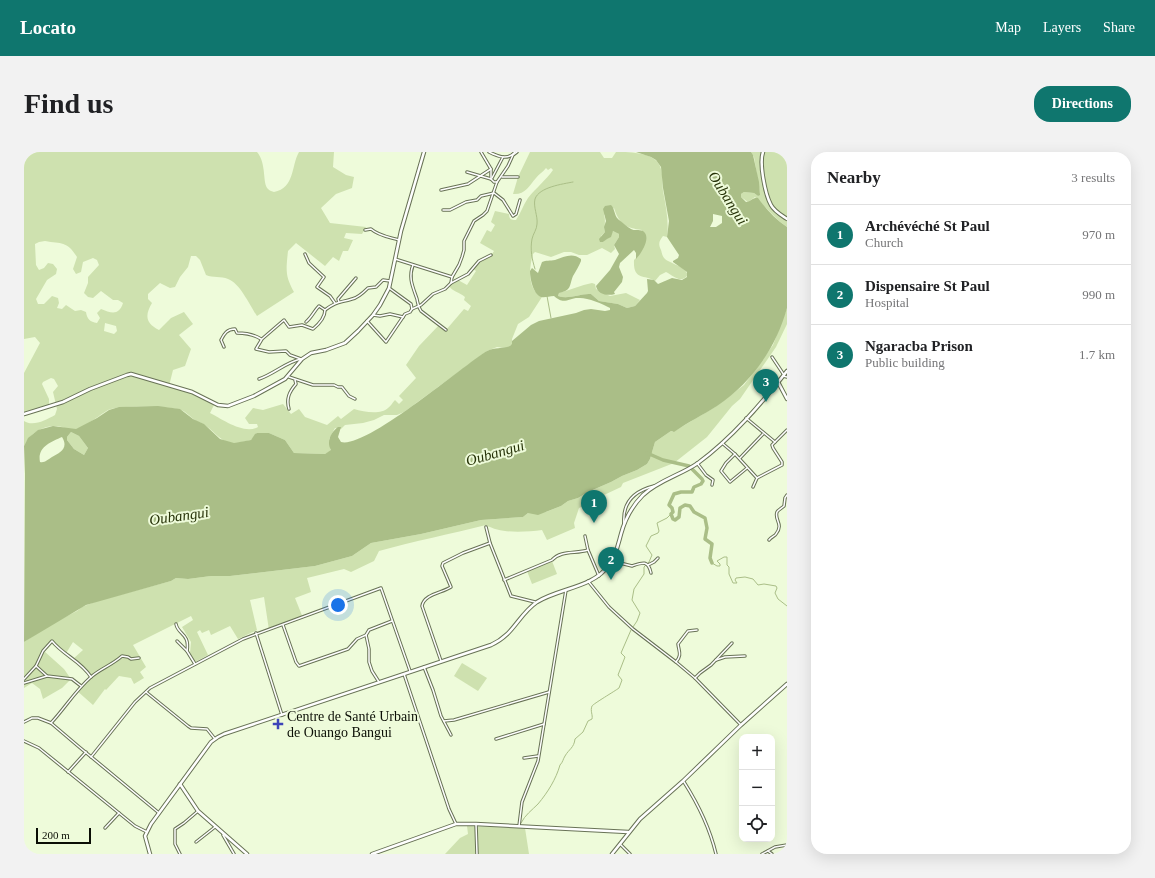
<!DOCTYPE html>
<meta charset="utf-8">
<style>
:root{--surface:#fff;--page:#f2f2f2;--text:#202124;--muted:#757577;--line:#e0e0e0;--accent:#0f766e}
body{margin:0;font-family:"Times New Roman",serif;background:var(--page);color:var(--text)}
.controls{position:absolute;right:12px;bottom:12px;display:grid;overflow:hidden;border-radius:8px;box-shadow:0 4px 16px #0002}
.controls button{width:36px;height:36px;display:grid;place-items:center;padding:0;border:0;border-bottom:1px solid var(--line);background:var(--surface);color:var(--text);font:20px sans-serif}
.scale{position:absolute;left:12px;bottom:10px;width:55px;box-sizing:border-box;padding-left:4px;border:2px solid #0b0e05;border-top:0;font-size:11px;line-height:14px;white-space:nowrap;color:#0b0e05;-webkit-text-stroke:3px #eefbda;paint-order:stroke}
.you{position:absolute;left:314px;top:453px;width:14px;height:14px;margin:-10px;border:3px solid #fff;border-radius:50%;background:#1a73e8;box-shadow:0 0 0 6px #1a73e833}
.badge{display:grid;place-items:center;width:26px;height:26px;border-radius:50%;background:var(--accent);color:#fff;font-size:13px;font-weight:700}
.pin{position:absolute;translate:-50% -33px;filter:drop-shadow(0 1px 2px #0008)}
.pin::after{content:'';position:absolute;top:21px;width:14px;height:12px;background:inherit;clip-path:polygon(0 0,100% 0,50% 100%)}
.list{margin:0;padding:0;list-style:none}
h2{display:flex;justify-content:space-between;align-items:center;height:52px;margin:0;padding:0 16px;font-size:17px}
h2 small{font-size:13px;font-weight:400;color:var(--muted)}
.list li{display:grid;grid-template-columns:26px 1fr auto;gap:12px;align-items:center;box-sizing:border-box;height:60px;padding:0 16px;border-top:1px solid var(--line)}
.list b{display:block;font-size:15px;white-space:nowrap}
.list p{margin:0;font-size:13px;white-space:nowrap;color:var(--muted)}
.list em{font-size:13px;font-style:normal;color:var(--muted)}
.icon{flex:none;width:22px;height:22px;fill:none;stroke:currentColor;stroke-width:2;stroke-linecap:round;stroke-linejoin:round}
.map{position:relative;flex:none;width:763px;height:702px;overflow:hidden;border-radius:16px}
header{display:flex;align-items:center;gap:24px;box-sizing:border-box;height:56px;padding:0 20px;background:var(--accent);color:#fff}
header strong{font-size:19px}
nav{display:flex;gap:22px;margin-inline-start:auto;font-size:14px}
.intro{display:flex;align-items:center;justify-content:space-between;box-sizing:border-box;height:96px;padding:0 24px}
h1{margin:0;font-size:28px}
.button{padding:10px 18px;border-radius:16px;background:var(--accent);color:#fff;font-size:14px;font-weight:700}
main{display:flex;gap:24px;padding:0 24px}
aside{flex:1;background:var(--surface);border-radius:16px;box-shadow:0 4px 16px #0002}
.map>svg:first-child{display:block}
.green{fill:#cee1af;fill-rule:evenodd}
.water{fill:#aabe87;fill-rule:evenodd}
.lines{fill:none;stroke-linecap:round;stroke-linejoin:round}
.stream{stroke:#aabe87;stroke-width:1}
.river{stroke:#aabe87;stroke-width:3.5}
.street-casing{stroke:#687256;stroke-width:3.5}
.secondary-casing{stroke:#687256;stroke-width:4.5}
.street{stroke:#fff;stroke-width:1.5}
.secondary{stroke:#fff;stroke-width:2.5}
.poi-dot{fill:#3d44b8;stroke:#eefbda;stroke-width:1.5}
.labels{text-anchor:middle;stroke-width:4;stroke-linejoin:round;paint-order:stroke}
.poi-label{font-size:14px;fill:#0b0e05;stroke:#eefbda;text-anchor:start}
.water-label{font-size:15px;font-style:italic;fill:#263208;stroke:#eefbda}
</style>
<header>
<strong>Locato</strong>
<nav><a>Map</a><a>Layers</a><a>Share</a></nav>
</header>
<div class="intro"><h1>Find us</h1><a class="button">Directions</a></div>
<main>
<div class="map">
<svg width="763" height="702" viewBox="0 0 763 702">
<rect width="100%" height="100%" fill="#eefbda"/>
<g class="green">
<path d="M0 0H233C243 12 238 31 244 37 246 39 248 39 250 40 271 36 267 14 275 0H310L309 15 322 23 330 25 328 36 312 42 297 56 306 71 342 75 338 82 322 81 320 86 329 88 324 99H319L315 109 309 105 301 114 272 91 264 99C262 118 261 124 270 140L233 164C226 154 216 131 204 127 197 124 189 126 182 123L176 108 172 104H167L164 115 156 125 151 135 146 136 136 131 124 142V147L128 151C121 163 121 171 135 178L147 166 160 160 169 172 155 183 167 197 161 214 149 218 145 234 168 240 191 251 186 261C198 267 220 283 234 275L233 272H225L221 266 229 256 239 258 259 252 267 262 275 257 281 265 303 273 314 264 317 267 330 257C340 260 357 263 364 256 367 254 368 251 371 248L375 252 379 248 375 244 392 226 382 213 395 194 416 172 422 178 440 157 444 159 447 154 440 148 441 145C435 140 429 140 424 133L434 128 443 133 452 119 449 117 455 109 464 104 466 105 470 99 456 91 463 78 467 80 471 73 467 70 471 59 485 62C485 67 487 68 492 68 497 61 499 53 504 46 512 36 522 28 529 18L527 16 524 18 522 16C519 20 515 22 512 26 505 34 501 43 489 42L494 25 506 0H576L580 6H588L592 0C607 0 633 0 637 17 639 24 638 32 639 39 642 55 645 69 643 85L639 84C635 89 634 92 637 98 638 101 638 104 641 107 647 112 661 114 664 123 656 132 650 124 642 120L636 123 631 129C620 122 609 129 610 108L614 104 618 78C602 76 595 72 590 56L580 63C582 69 580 74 581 80L577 84 579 90 589 79 595 82V85L590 93 591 97 587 101 578 96 563 103H555L547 100H540L527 105 511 100 509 102C505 115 503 138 518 145L505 165 494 172 488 187V193L482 196 473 195 463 199 380 260 373 263H360L350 268 339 271 321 273 317 277 311 276 305 287 307 299 301 302 270 301 261 288 245 281H233C230 283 230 286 227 288 225 289 221 289 218 290 198 295 194 281 179 272 176 270 173 270 171 268 165 264 161 258 153 257 142 254 93 253 84 258 76 263 58 277 49 278 44 278 39 275 34 274 20 273 6 280 0 294V269C9 275 22 268 31 263L33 257 29 240 34 234 30 227 27 226 19 230 18 232 25 247V253L0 264V221L16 191 11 185 0 187ZM21 89C38 92 43 89 53 105L49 117 52 122 57 120 59 110 69 106 73 108 75 113 64 125V131L60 141 64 145 69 146 77 139 89 148H94L99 151C95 164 87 161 77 157L73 161 76 166 73 171C66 170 63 167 62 160L57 158 51 159 42 153 38 157 33 156 35 151 34 146 28 144 20 152H14L12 147 23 128 32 122 33 117 29 112 24 111 20 116 15 118 12 113 11 92 15 90ZM81 171 92 174 93 179 90 182 80 179Z"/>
<path d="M727 0H763V75L755 69 731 45 724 50 717 45V42L720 40 730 41 734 44 736 41 730 5Z"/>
<path d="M568 131 571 132 572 137 586 144 602 141 616 148 611 154 603 156 594 152 575 149 567 142C556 141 545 148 534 144L535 141C546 138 557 133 568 131Z"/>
<path d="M763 156V172L752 195 716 247 708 254 683 285 650 311 599 331 597 335 580 343V345L555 356 550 371 551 376 523 388 518 378C501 380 477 382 462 373 427 382 390 389 355 399L350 409 327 420 320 417 283 426 287 440 271 446 279 466 245 478 240 445 226 448 233 478 214 487 206 474 187 483 185 478 178 481 176 478 173 480 184 503 171 510 166 501 167 490 158 475 169 468 167 464 109 493 122 515 116 520 120 526 110 532 107 526 95 524 82 538 81 537 69 553 52 538 66 524 49 507 59 498 49 490 41 503 27 491 20 499 40 517 47 527 38 536 19 547 16 537 8 531 0 536V490L29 471 53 459 58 455 73 449 147 429 152 426 164 427 187 424H206L291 414 328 404 347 391 397 382 457 368 499 365 504 361 522 360 537 354 544 349 554 346 564 340 587 330 598 324 613 318 623 312 626 307 631 290 647 279 649 280 691 255 720 233 749 193Z"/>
<path d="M47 280 55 284 64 296 60 303 50 297 43 288V285Z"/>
<path d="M528 409 533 422 508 432 503 419Z"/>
<path d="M438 511 463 526 454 539 430 524Z"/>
<path d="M443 674 501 676 505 702H421L436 686 444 682Z"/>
</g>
<g class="water">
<path d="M612 0H727L729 3 735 30 736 43 734 44 730 41 720 40 717 42V45L722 50C727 50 729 45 734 46 742 57 751 67 763 75V156C752 196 728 230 693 254 679 263 664 270 650 280L647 279 631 290 626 307 623 312 613 318 598 324 587 330 564 340 554 346 544 349 537 354 514 363 504 361 499 365 457 368 397 382 347 391 328 404 291 414 206 424H187L164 427 152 426 147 429 62 453 0 490 1 322 0 294 4 286 14 278 29 274 52 277 73 266 85 258 95 255 134 254 156 257 169 267 180 272 196 287 210 291 227 288 231 282 233 281H245L261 288 270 301 301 302 307 298C302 290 307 280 314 275H317L314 285 317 290C342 297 437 215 463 199 471 195 478 197 486 194L488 192V189L507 173 515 169 552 161 560 158 567 157 581 159 586 158V156C579 152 564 146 556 146 544 145 541 154 530 144 525 144 521 146 517 145 509 142 506 126 506 119L508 116 514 121 518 110C522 108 526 109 531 108 540 105 548 100 557 107V109C555 114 552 119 549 124 545 134 548 138 535 141L534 144C545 148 556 141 567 142L575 149 594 152 603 156 611 154 623 141 624 139 623 127 630 128 634 132 648 126 658 128 663 125V120L649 110V109L654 106 655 103 643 85 645 69 639 36 637 15 632 8 627 5ZM689 62 698 64V71L692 75H686L689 69ZM47 280 55 284 64 296 60 303 50 297 43 288V285ZM38 285C45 296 36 301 28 305 23 308 21 311 16 310 13 295 27 290 38 285Z"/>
<path d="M587 53C591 57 590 63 594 67 595 68 605 76 607 77 610 79 615 77 619 79 628 85 617 102 612 107V101L610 98 596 111 595 115 599 125 598 130 590 140 591 142C584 144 574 143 572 134L586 118 595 102 590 93 595 85V82L589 79 587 85 583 87 579 90H576L575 87 581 80 580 75 582 69 579 57 581 54Z"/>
</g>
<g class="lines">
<g class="stream">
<path d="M511 117C508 107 506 98 508 87 509 82 513 77 513 72 514 64 509 55 511 47 515 35 539 32 549 30"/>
<path d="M523 144 527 166"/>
<path d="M688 411 693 414H696V412L693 409 700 405H703V413L705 415V422L709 431H713L711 428 712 426 721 425 729 427 734 433 740 432 752 434 753 436 751 441 754 447 763 454"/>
<path d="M609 475 613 469 616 461 608 448 610 437 620 422V415L625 410 628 403 622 394 627 384 634 381 635 379 633 371 643 366 647 362"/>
<path d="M497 671C501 663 508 658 514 652 524 640 532 627 536 613 539 610 539 607 541 604 545 597 550 596 551 587L559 580 564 569 568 567C569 563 566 559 568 554 569 552 591 539 595 536L598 528 594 523 601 505 597 501 607 478"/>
</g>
<path class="river" d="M623 301 639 308 665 314 678 327 679 329 677 332 670 335 668 340H657L650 342 645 353 648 356 649 360 647 362 649 367 651 368 655 365 656 356 661 353 666 354 670 360 681 366 683 376 681 387 688 392 686 406 688 411"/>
<defs>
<g id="street">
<path d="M457 0 467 17V27"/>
<path d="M465 0C473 4 484 9 491 0"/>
<path d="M443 20 467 27 470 30H473L484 14 489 3 493 0"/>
<path d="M478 25H494"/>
<path d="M468 26 479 5"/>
<path d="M417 38 444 32 467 17"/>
<path d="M419 58H426L442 50 453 48 457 44 470 41 479 48 489 64 492 62 496 48"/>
<path d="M341 78 347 77C355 84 365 85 375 88"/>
<path d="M281 102 285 111 300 125 293 135 306 144 311 151"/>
<path d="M371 107 428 125"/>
<path d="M389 113C384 126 389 135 393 147 394 152 394 155 397 159L422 178"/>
<path d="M427 131 428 125 435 113 438 105 440 98V89L450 69 459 63 463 59 473 30"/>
<path d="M365 136 387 152 388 157"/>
<path d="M315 150 314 147 332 126"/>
<path d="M349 163 356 164 366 162 379 165"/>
<path d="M343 169 362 190 381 162 386 160 388 157 397 153 409 142 421 137 427 131 444 122 455 109 467 103"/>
<path d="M282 170C288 165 290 159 295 154L301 158C313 149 315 151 328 147 334 146 340 140 344 136L352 135 359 128 366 129"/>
<path d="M200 195 197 188C200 182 203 177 211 177L213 181C222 181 229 182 237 187"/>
<path d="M748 205 760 223"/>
<path d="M277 207 266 203 262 199 245 200 232 197 238 187 260 168 265 175 278 173 289 177C295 172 301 166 301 158"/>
<path d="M759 224 763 225"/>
<path d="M265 225 289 233H310L314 235H318L325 244 331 247"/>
<path d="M235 227C250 222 262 210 277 207"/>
<path d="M265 257C262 247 265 240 272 232L271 228"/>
<path d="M722 266 751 290"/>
<path d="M698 291 711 302 733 326"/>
<path d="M711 302 702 311 697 319 706 330 723 316"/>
<path d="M716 306 739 282"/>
<path d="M673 311 682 323 689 328 688 333"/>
<path d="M729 335 733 326 758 313V310L749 296 748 293 763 278"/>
<path d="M600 372C598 350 610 339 630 334"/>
<path d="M462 375 466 391 487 444 511 450"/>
<path d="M561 384 564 398 575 424"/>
<path d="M745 388C747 385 751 384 752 382 760 372 750 368 753 360 754 358 758 356 760 354L761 346 763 343"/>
<path d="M588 409 608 414C617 411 624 407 627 421"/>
<path d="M624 413 630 410 634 406"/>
<path d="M480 428 528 408C537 398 552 402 564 398"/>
<path d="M564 429 585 455 609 477 652 510 671 526 717 573"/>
<path d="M152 472C154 483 166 481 163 499"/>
<path d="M259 473 272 510 275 514 324 497 333 487 342 483 345 478 368 469"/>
<path d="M232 481 258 563"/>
<path d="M342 483 345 497V510L348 519 355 530"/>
<path d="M153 489 163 499 171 512"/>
<path d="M692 508 701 505 721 504"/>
<path d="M417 509 398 454C400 442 418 441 427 435L418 414 419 411 439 401 466 391"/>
<path d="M652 510C658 503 655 500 654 492L664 479 673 478"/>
<path d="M12 514 23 524 48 527 57 534"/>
<path d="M400 515 409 538 417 564 427 583"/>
<path d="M380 522 425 657 432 672"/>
<path d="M671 526 676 521 687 513 708 491"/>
<path d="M0 527 12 514 19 499 28 489C39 503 57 509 67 525"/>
<path d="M0 531 23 524"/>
<path d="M122 540 164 574 167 576 183 577 191 587"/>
<path d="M420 569 430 568 525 540"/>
<path d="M0 570 8 566H14L27 571 54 594 135 661"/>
<path d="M27 571C41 556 51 539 67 525 76 517 88 513 98 504L104 505 107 507 115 506"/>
<path d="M472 587 520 572"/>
<path d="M0 589 15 596 111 674 123 680"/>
<path d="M67 605 111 550 126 536 219 487 357 436 386 519"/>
<path d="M500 606 514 604"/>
<path d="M44 620 62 600"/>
<path d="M660 630C674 652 686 677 692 702"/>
<path d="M452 672 453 702"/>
<path d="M495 674 498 650 514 609 542 438"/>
<path d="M81 676 95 661"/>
<path d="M199 683 210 702"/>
<path d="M172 690 191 675"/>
<path d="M596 692 606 702"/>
<path d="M744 699 748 702"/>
<path d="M156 702 151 692V677L160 671 174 659"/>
<path d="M738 702 751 695 763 693"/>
</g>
<g id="secondary">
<path d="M739 0C735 11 741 42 747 53 750 59 757 63 763 67"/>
<path d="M754 230 763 247"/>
<path d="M0 262 39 250 66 237 103 223 107 222 168 240 194 253 204 254 230 244 261 227 278 207 287 201 302 198 321 191 334 179 349 163 356 153 365 136 377 79 400 0"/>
<path d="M156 632 174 659 223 702"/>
<path d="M126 702 121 684 127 672 187 590 194 585 200 582 467 493C490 483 494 463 513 450 535 436 569 436 585 413 592 404 594 393 597 382 601 367 608 354 619 343 635 328 657 323 674 311 708 286 737 252 763 219"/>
<path d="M348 702 432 672H452L604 680"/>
<path d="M588 702 616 667 659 629 717 573 763 532"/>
</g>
</defs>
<use href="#street" class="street-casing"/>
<use href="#secondary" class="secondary-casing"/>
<use href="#street" class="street"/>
<use href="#secondary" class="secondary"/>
</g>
<path class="poi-dot" d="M252 566h4v4h4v4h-4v4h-4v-4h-4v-4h4z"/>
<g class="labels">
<g class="poi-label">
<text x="263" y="569">Centre de Santé Urbain<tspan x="263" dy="16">de Ouango Bangui</tspan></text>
</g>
<g class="water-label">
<text transform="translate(704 46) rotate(58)" y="5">Oubangui</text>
<text transform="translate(471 301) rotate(-16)" y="5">Oubangui</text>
<text transform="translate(155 364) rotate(-8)" y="5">Oubangui</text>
</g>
</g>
</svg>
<div class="controls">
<button>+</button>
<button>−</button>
<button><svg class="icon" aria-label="locate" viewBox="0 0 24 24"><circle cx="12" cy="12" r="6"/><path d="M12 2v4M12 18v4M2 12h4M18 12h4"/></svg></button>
</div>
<div class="scale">200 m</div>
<div class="you"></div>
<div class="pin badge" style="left:570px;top:371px">1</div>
<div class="pin badge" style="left:587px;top:428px">2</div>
<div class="pin badge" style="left:742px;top:250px">3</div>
</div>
<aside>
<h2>Nearby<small>3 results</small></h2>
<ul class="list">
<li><span class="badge">1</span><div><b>Archévéché St Paul</b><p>Church</p></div><em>970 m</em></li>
<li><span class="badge">2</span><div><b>Dispensaire St Paul</b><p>Hospital</p></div><em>990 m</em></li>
<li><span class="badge">3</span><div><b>Ngaracba Prison</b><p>Public building</p></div><em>1.7 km</em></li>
</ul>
</aside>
</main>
